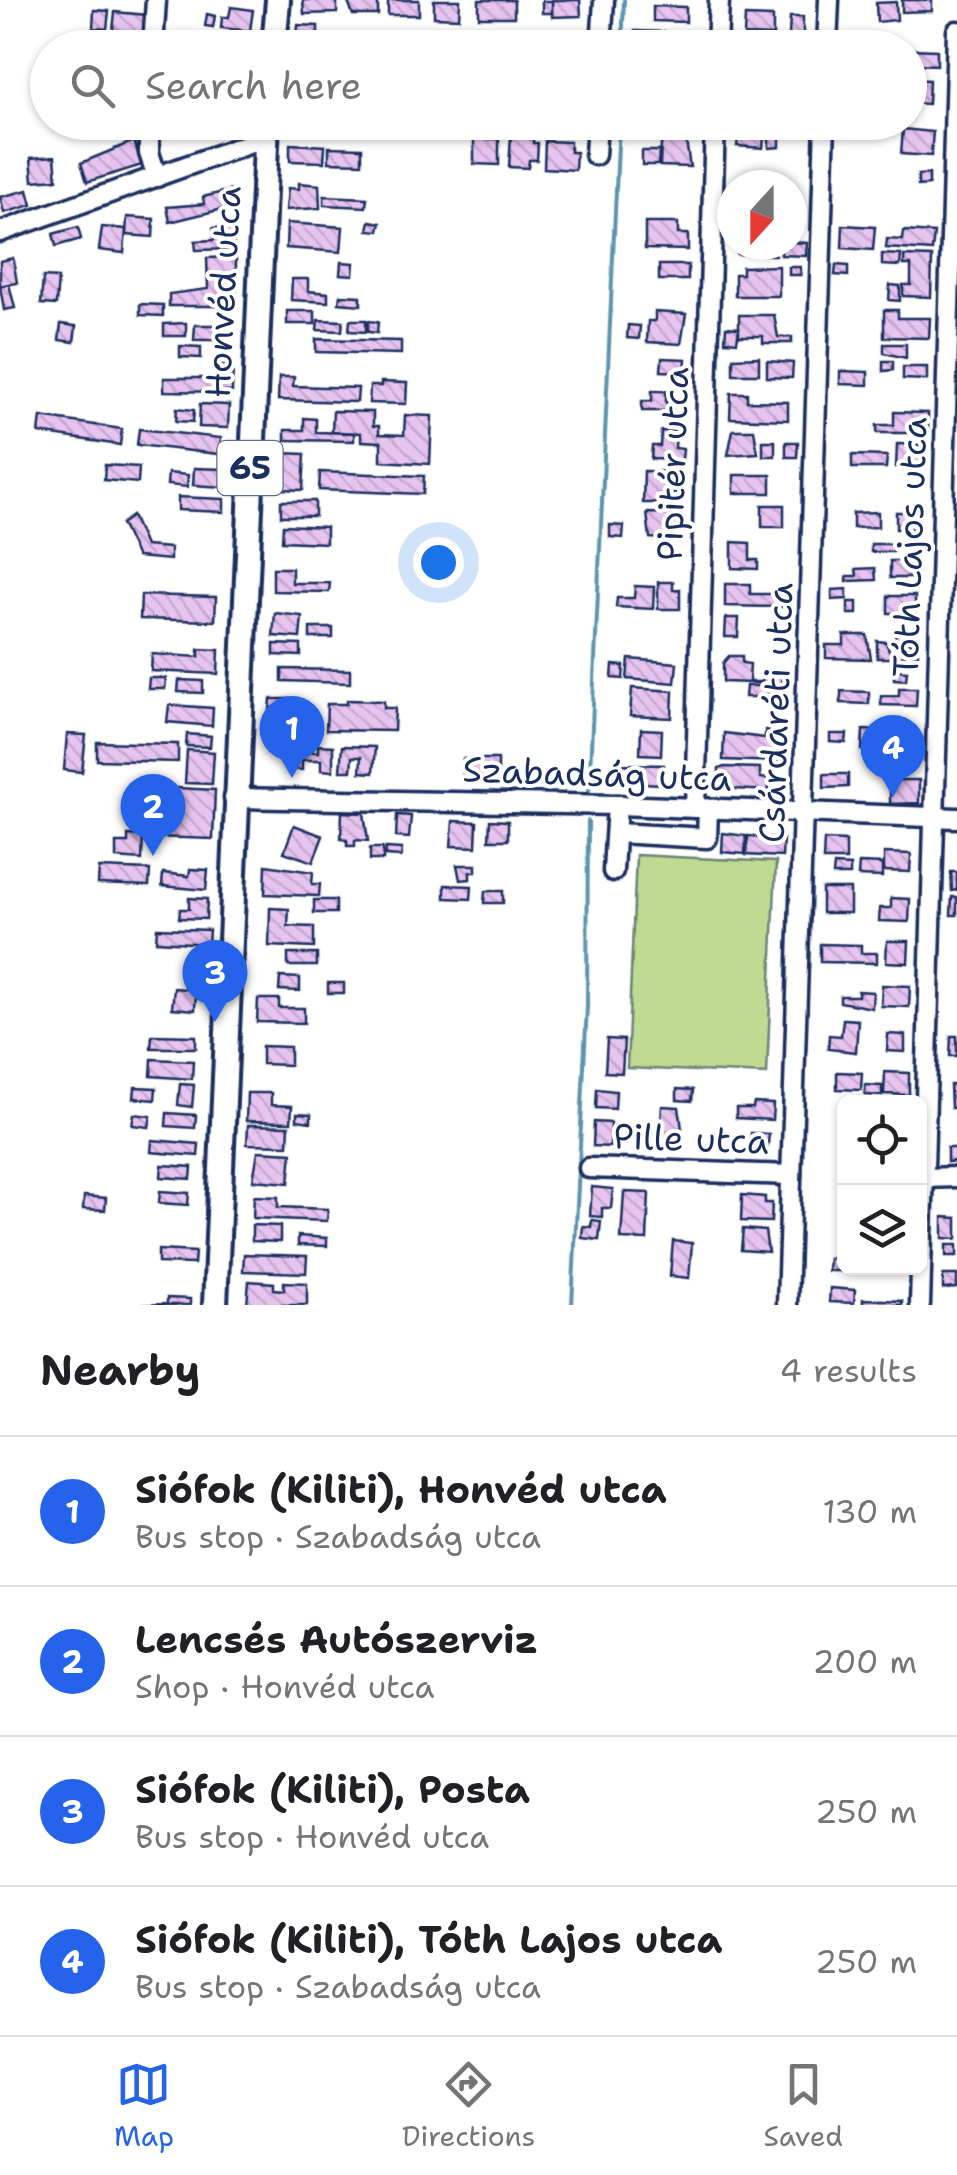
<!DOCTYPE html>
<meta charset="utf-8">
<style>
:root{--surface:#fff;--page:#f6f6f6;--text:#202124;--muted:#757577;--line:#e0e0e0;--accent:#2563eb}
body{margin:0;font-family:"Shantell Sans",sans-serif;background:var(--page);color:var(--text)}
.controls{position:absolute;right:30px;bottom:30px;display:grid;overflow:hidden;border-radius:15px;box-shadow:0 2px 8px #0004}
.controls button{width:90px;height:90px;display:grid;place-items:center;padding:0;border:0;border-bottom:2px solid var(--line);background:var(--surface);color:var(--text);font:50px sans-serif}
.compass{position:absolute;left:717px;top:170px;width:90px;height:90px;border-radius:50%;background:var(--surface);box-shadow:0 2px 8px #0004;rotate:201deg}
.you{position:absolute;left:438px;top:562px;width:35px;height:35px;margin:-25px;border:8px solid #fff;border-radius:50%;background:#1a73e8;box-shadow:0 0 0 15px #1a73e833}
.badge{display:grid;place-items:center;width:65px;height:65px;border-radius:50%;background:var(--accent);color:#fff;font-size:32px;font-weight:700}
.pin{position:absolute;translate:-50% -82px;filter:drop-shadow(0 2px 5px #0008)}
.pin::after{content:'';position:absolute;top:52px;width:35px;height:30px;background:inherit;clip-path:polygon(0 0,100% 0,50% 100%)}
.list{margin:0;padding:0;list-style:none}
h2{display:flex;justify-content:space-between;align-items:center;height:130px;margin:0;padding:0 40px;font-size:42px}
h2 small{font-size:32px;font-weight:400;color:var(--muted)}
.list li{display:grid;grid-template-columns:65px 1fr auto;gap:30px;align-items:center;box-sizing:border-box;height:150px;padding:0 40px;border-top:2px solid var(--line)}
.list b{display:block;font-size:38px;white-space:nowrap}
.list p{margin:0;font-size:32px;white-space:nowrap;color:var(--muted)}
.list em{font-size:32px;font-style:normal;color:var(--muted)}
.icon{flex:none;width:55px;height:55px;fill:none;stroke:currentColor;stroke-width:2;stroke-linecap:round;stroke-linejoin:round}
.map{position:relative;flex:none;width:957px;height:1305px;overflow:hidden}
.search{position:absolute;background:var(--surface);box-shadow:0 2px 8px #0004;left:30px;right:30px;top:30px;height:110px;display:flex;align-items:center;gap:25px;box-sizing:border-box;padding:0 35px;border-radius:55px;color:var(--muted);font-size:38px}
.sheet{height:730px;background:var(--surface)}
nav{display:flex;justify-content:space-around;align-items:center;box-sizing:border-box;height:140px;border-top:2px solid var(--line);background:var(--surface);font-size:28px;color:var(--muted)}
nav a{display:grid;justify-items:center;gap:5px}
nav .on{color:var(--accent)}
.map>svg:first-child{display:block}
.grass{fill:#bfda91;stroke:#6d8478;stroke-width:2.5}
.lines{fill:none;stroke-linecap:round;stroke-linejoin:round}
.stream{stroke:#5d94ae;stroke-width:4}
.building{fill:url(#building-back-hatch);stroke:#1b2f5e;stroke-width:2.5}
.minor-casing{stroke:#1b2f5e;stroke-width:25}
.major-casing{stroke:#1b2f5e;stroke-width:30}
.minor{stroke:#fff;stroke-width:18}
.major{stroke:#fff;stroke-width:22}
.labels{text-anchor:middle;stroke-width:8;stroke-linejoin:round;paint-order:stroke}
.shield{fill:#fff;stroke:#5f6d8e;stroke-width:2.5}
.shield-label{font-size:32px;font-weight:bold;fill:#1b2f5e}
.street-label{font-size:35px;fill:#1b2f5e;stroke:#fff}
</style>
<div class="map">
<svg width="957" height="1305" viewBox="0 0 957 1305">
<defs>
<pattern id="building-back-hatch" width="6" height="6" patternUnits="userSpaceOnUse" patternTransform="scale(2.5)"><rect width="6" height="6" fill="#e7c4f0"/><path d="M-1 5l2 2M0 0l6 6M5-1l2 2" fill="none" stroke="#c6a9d0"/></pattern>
</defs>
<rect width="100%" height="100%" fill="#fff"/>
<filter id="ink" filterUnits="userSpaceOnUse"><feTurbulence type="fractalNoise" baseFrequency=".01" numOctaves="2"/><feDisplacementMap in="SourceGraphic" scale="20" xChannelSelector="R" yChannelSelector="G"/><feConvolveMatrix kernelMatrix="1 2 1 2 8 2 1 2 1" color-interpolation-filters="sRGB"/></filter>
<g filter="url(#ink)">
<path class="grass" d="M636 855 776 862 767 1074 627 1068Z"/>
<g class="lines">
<g class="stream">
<path d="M622 48 624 0"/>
<path d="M589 793 619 122"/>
<path d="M572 1305 587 1006 588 821"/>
</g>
</g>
<g class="building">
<path d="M303 0H337V13L304 14Z"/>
<path d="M347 0H378V15H353Z"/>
<rect x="388" y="0" width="31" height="15"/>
<path d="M434 0H460L459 18 434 17Z"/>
<rect x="479" y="0" width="35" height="17"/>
<path d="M580 0 581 16 552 17V0Z"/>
<path d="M902 0H932V11L902 12Z"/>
<rect x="542" y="1" width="10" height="12"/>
<path d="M896 2 897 20 877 22 876 3Z"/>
<path d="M653 6 686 7V22L653 21Z"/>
<path d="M231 7 253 10 250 31 221 28 222 17H229Z"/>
<path d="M94 10 109 11 107 29 93 28Z"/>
<path d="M115 12 147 15 145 33 113 30Z"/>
<path d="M207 14 215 16 213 27 205 26Z"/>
<path d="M745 16 773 17V36L744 35Z"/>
<path d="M790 17H803V36H789Z"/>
<path d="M298 25 318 26V39L297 38Z"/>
<path d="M635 31 666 32V48H634Z"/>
<path d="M117 41 143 42V48H116Z"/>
<path d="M792 41 813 42V48H792Z"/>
<path d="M910 49 937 50V65L910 64Z"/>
<path d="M910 79 929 80 928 104 910 103Z"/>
<rect x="91" y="122" width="14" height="7"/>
<path d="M112 122H139L140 129 112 130Z"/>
<path d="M178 122H204V127H177Z"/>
<path d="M747 124 765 125 763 148 737 146 739 127 747 128Z"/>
<path d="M903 129 933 132 931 156 901 154Z"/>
<path d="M769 135H780V147L769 148Z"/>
<path d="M511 136 533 137V143H538L537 160H529L528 168 509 167Z"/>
<path d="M474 139H499V165L474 164Z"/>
<path d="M666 140 686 141 690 167 660 166 661 144Z"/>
<path d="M134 141 142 165 87 182 81 163Z"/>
<path d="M545 141 570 142V152H576L575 170 544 168Z"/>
<path d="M290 144 325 146 324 162 290 161Z"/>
<path d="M329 147 362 148V163L329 162Z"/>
<path d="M642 151H659L658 165H642Z"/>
<path d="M55 156 57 179 33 181 31 158Z"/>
<path d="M929 174V185L918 186V175Z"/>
<path d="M299 183 319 185 320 208 286 210 288 188 299 189Z"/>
<path d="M28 190 32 205 4 213 0 197Z"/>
<path d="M231 190 235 206 170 222 167 207 204 204 203 197Z"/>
<path d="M324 196 367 198 366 207 324 205Z"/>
<path d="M127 217 154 219 153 237 126 235Z"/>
<path d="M370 221 381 223 379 231 368 230Z"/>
<path d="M287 223 343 227 341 252 286 248Z"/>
<path d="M645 223H678V234H688V250L645 249Z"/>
<path d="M843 225 875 227 873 250 842 248Z"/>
<path d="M78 227 81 239 56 246 53 234Z"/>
<path d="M102 227 126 229 124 253 99 250Z"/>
<path d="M233 227 234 249 196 250 195 241 214 240 213 228Z"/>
<path d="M904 231 934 233 932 251 886 248 887 239 903 240Z"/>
<path d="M792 242 807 243 806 256 781 255V245Z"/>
<path d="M737 245H775V255L737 254Z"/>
<path d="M882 254 901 255 900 266 882 265Z"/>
<path d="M904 256 932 257 931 297 903 296V285H911V265H904Z"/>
<path d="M236 257V306H169V294L208 289 207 258Z"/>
<path d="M13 258 17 283 0 286V261Z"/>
<path d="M341 262 354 263 353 275 340 274Z"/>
<rect x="659" y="265" width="29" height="15"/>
<path d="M836 265 848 266V276L835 275Z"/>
<path d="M779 266V296H735V274H742V267Z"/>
<path d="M789 267H800L801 275H789Z"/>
<path d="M43 277 58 278 56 305 41 304Z"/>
<path d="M292 279H308V291L328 293V302L291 300Z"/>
<path d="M9 284 15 308 4 310 0 286Z"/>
<path d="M890 285 900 286V301L889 300Z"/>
<path d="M340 295 361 296V305L339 303Z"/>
<path d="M140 304 163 305V316L140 315Z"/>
<path d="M884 310H898V318H930L929 338 884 337Z"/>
<rect x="287" y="311" width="28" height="13"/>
<path d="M655 312 686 314 681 344 647 342 648 321H655Z"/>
<path d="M739 315H774L778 337H792V343H763V336H739Z"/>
<path d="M318 320 343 321 342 331 317 330Z"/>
<path d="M350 320H366V332L349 331Z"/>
<path d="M368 321 378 322 377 333 368 332Z"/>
<path d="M186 323V336H164V324Z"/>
<path d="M61 324 76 326 74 342 59 340Z"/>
<path d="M195 325H224L223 340H194Z"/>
<path d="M628 325 640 326 639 339 627 338Z"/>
<path d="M726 327 739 328 737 342 725 341Z"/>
<path d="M316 339 401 341V354L316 352Z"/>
<path d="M884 344H906V358L884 353Z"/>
<path d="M180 346 201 347V358L180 357Z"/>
<path d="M759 357V374H733V358Z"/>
<path d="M662 358 686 359 685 372 661 371Z"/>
<path d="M767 361 793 363 792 378 767 377Z"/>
<path d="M883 361H893V370L883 371Z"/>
<path d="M216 365H233L232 392 164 391V378H216Z"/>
<path d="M903 367H927V380L903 379Z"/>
<path d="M840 371 868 372V385L840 384Z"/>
<path d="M279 377H294L293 386 358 388 357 402 278 400Z"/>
<path d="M381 382 407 383 406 404 369 403 370 386H381Z"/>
<path d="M652 391H666V403H673L672 411H642V401H652Z"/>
<path d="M731 393H747V401L788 402V420L730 418Z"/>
<path d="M200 404 229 405 228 428 199 427Z"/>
<path d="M177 408 194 410 193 422 176 421Z"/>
<path d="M333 411 373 412V426H379V434L404 435 405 415 432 416 430 464 381 461V442L361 441V433L332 432Z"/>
<path d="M894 412 928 413V433H877V425H894Z"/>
<path d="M41 417 122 429 120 445 39 433Z"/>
<path d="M304 418 316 419V432L354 433V441L285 440V430H304Z"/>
<path d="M139 429 221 438 219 454 137 445Z"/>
<path d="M733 430H754L758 453 728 455Z"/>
<path d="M661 431 676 432 675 448 683 449 682 460 651 459 652 446H660Z"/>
<rect x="763" y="441" width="12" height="15"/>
<path d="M786 442H798L797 457H786Z"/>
<path d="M897 444 926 445 925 468 896 467Z"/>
<path d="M282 453 305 454 303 490 280 489Z"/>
<path d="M852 455 887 456 886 468H852Z"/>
<path d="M105 465 139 467 138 483 104 480Z"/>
<path d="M194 468 224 469 223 487 193 485Z"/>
<path d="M644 471 680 472V493L658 495V503H643Z"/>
<path d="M320 472 424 476 423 494 319 490Z"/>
<path d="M168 473 188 475 187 487 167 485Z"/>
<rect x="734" y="475" width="37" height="18"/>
<path d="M178 497 224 499V512L178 510Z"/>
<rect x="281" y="501" width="34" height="15"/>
<rect x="762" y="505" width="22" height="22"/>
<path d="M878 512V527L853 528V513Z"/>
<rect x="896" y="512" width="23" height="17"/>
<path d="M647 513 681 514 680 540 650 538Z"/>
<path d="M132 516 145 546 170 548V560L137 557 121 524Z"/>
<path d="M283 525 326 527V543L282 541Z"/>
<path d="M610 525 624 526 623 538 610 537Z"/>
<path d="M732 542 750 543V560H758V569L732 568Z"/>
<rect x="871" y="544" width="22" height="8"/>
<rect x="890" y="561" width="27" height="17"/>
<path d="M273 568H292V583H330L329 592 273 591Z"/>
<path d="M875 568 876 580 847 581V576H857L856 569Z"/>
<path d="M658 582H673V590L680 589V609H658Z"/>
<path d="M725 584H750V594H782V607L725 606Z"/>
<path d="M635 586 654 587 653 609 616 607 617 598H634Z"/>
<path d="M847 589V599L832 600V590Z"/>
<path d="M141 595 216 597 215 621 140 619Z"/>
<rect x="888" y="596" width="27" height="17"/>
<rect x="848" y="602" width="9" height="12"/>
<path d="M275 613 302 616 300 638 273 636Z"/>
<path d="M726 618H739L738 637H725Z"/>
<rect x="310" y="628" width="23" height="10"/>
<path d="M895 630H908L909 643 917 642 918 655 896 656Z"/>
<path d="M844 635H867L871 659 826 658V645H844Z"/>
<path d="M877 641 886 642 892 658H877Z"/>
<path d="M274 644 301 645V656L274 655Z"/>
<path d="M199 649 219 650 218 674 151 671 152 654 199 657Z"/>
<path d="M729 656H742V663L750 664 749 682H762L763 671 783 672 782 684 723 682V663Z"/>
<path d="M629 659 677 663 675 683 627 679Z"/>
<path d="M613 665 624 666 623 679 612 678Z"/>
<path d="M282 669 350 670V683L282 681Z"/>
<path d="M894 670 907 671 906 680 894 679Z"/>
<path d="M149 678H166L165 689H148Z"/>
<path d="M179 680 203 681V693L178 692Z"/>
<path d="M746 686H771V697H745Z"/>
<path d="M632 688 673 691 672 718 630 716Z"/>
<path d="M899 688H917L916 706 881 705V696H899Z"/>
<path d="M841 691 869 692V704L841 703Z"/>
<path d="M271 699H293L292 712 270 711Z"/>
<path d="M347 700 384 701V708H395L394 731 326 730 327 704H347Z"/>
<path d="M169 705 213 708 212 726 167 722Z"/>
<path d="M641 729 662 730 661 755 640 754Z"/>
<path d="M765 730 786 731 784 762 723 760 724 733 765 738Z"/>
<path d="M863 730 913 732V752L862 750Z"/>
<path d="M67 734 86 735 82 772 64 770Z"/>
<path d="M187 734 211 736 210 747 186 746Z"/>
<path d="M830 734H847L846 743 830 742Z"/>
<path d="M97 742 178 744V762L97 760Z"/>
<path d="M290 745H302V751L318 752V745L333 746V771L321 770V760H302V770L290 769Z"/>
<path d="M342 746 375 747 373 773 360 772 361 757H352L351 771H340Z"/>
<path d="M187 750 214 752 212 784 185 783Z"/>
<rect x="463" y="759" width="35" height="15"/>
<path d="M618 764 664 765 663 784 617 782Z"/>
<path d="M724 767 760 768V778L769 779V791L718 788 719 769Z"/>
<path d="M824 774H848V787L824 788Z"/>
<path d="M890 780H919V803L890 804Z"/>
<path d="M177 788 215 790 213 839 154 837 155 822 176 818Z"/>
<path d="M342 812 364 813 368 841 355 840V846H347V840L341 839Z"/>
<path d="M397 815 411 816 409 838 396 837Z"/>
<path d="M490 820 508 821V840H489Z"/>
<path d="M453 821 477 822 476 847 451 846Z"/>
<path d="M294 825 323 836 313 862 284 852Z"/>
<path d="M723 833 746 836 745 854 722 852Z"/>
<path d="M128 835 143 836 142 860 116 858V843H128Z"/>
<path d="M748 836 783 839 782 857 746 855Z"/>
<path d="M824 840 846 841V860H823Z"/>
<rect x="370" y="848" width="13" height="12"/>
<path d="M386 848 402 849 401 857 385 856Z"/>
<path d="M884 853 911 854 910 872 884 871Z"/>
<path d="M859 863 882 864V877L858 876Z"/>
<path d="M266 865 313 872 312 884H320L319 896 265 894Z"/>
<path d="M457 865H476V872H470V879L460 880Z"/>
<path d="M834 865 850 866V875H833Z"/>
<path d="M99 868 150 870 149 886 98 884Z"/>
<path d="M190 869 208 870 206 890 162 886 163 873 189 876Z"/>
<path d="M951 872H957V890L952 891Z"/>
<path d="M445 885 472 886 471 899 445 898Z"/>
<rect x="822" y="889" width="28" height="24"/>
<path d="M485 891H503V903H484Z"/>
<path d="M952 897H957V915H951Z"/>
<path d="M189 898 207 899 206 919 179 918 180 909H189Z"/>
<path d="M891 898 910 899 909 922 879 921 880 908H891Z"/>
<rect x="314" y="900" width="22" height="13"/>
<path d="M270 908 289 909 288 926 314 927V948L269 946Z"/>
<path d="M157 928 209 930 208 944 156 941Z"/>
<path d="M887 941H909L908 963 886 962Z"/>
<path d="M820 944 861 945V953H877V963L820 962Z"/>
<rect x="288" y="954" width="29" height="12"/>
<path d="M280 977 300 978V991L279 990Z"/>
<rect x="328" y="983" width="16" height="10"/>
<path d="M882 985 910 986 909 1007 881 1006Z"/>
<path d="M174 988 196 990 195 1010 172 1008Z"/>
<path d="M858 991 873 992 872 1008 840 1002V996H858Z"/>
<path d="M258 999H279V1008H304V1023L257 1022Z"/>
<path d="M843 1019 858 1020 856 1052 828 1049 829 1035 841 1036Z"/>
<path d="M888 1034 905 1035V1052L887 1051Z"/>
<path d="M152 1035 196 1036V1048H151Z"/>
<path d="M951 1036H957V1056H950Z"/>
<path d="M607 1039 624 1040 622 1073 605 1072Z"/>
<path d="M262 1046 290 1047V1065L262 1064Z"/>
<path d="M152 1059 193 1061 192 1079 151 1076Z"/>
<path d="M837 1072 862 1073 861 1090 837 1089Z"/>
<path d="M885 1072 909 1073V1095L884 1094Z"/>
<path d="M180 1084 194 1085 192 1107 178 1105Z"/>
<path d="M865 1085 882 1086V1096L865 1095Z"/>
<path d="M950 1085H957V1108H951Z"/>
<path d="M135 1087 156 1088 155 1100 134 1098Z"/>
<path d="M597 1089 616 1091 615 1109 596 1108Z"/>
<path d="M677 1089 693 1090 692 1101 677 1100Z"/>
<path d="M247 1093H271V1105L292 1106 291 1122 246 1121Z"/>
<path d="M754 1103 773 1104 772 1120 736 1118V1108H753Z"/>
<path d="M662 1106 679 1107 682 1129H675L674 1138 660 1137Z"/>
<path d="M167 1113 196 1115 195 1128 166 1126Z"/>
<path d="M297 1113 311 1114V1122L297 1120Z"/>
<path d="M134 1114 151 1116 149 1127 132 1125Z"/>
<path d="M594 1122 611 1123 610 1147 593 1146Z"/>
<path d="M248 1125 289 1126 288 1145 247 1144Z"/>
<path d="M751 1133 769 1134 767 1153 750 1151Z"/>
<path d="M152 1140 199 1144 198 1156 151 1152Z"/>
<path d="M947 1148H957V1161L947 1162Z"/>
<path d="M258 1151 292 1153 289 1183 253 1180Z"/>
<path d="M162 1165 192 1167 191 1179 161 1177Z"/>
<path d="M592 1187 613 1189 611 1208H602V1217L590 1216Z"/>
<path d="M160 1191 189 1193 188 1205 159 1203Z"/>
<path d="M624 1192 649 1193 647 1240 621 1239Z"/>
<path d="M742 1195 765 1197V1203H772L771 1222 741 1221Z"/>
<path d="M84 1196 106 1198 105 1210 83 1209Z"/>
<path d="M254 1196 278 1197V1207L328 1209 327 1221 253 1218Z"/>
<path d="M943 1217 957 1218V1239L943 1238Z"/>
<path d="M592 1220 601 1221 599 1240 582 1238 583 1226 591 1227Z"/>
<path d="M252 1225 280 1226V1242L252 1241Z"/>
<path d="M743 1229 765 1231 768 1252 741 1250Z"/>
<path d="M298 1236 327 1238V1246L298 1245Z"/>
<path d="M673 1241 692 1243 689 1278 670 1276Z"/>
<rect x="946" y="1245" width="11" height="11"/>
<path d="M158 1250 195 1252 194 1264 158 1263Z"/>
<path d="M244 1254 307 1256 306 1273 243 1271Z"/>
<path d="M829 1258H841V1271H828Z"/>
<path d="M943 1275H957V1288L943 1289Z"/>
<path d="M249 1281 274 1283V1289L284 1290V1282L307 1283V1305H247Z"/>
<path d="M830 1288 855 1290 854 1303 829 1302Z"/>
<path d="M167 1298 190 1299V1305H133L167 1304Z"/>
<path d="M863 1299 902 1301V1305H863Z"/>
</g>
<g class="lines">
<defs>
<g id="minor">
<path d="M153 48 156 0"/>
<path d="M601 48 604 0"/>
<path d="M717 48 719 0"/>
<path d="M827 48 829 0"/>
<path d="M149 122V153L157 177"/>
<path d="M595 155 597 122"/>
<path d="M0 232 265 138"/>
<path d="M234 798 617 805 957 818"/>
<path d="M695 808 715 122"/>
<path d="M616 833 707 838 708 809"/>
<path d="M613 871 617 805"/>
<path d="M589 1168 791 1175"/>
<path d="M923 1178 957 1177"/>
<path d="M787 1305 825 122"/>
<path d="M920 1305 957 31"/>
</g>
<g id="major">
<path d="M274 48 278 0"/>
<path d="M215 1305 267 122"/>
</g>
</defs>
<use href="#minor" class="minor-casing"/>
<use href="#major" class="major-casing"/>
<use href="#minor" class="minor"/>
<use href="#major" class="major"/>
</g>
</g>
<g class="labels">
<rect class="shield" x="217.5" y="441" width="65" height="54" rx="8"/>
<g class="shield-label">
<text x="250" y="479">65</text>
</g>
<g class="street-label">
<text transform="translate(223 292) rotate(-87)" y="12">Honvéd utca</text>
<text transform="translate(673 464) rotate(-88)" y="12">Pipitér utca</text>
<text transform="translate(910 547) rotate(-88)" y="12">Tóth Lajos utca</text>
<text transform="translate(776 713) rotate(-88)" y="12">Csárdaréti utca</text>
<text transform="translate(597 774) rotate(2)" y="12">Szabadság utca</text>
<text transform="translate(691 1139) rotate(2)" y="12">Pille utca</text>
</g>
</g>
</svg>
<div class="controls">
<button><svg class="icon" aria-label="locate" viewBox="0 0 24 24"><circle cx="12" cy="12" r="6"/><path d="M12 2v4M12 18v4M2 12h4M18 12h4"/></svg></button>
<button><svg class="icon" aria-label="layers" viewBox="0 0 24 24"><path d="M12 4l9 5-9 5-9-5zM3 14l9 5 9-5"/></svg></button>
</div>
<svg class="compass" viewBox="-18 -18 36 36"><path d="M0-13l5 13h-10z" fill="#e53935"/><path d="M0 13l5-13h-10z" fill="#757577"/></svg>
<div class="you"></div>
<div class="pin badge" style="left:292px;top:778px">1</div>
<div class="pin badge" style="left:153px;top:856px">2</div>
<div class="pin badge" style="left:215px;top:1022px">3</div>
<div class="pin badge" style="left:893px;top:797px">4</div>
<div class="search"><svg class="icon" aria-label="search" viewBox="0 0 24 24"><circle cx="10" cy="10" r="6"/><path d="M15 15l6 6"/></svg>Search here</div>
</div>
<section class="sheet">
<h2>Nearby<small>4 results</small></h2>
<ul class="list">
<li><span class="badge">1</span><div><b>Siófok (Kiliti), Honvéd utca</b><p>Bus stop · Szabadság utca</p></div><em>130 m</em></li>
<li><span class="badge">2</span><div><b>Lencsés Autószerviz</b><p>Shop · Honvéd utca</p></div><em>200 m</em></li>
<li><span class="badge">3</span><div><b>Siófok (Kiliti), Posta</b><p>Bus stop · Honvéd utca</p></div><em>250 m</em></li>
<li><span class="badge">4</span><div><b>Siófok (Kiliti), Tóth Lajos utca</b><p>Bus stop · Szabadság utca</p></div><em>250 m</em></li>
</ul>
</section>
<nav>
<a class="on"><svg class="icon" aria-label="map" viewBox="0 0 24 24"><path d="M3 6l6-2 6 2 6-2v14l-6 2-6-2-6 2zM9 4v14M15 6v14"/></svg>Map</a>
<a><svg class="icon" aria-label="directions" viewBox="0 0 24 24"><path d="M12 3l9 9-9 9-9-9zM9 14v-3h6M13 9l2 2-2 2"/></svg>Directions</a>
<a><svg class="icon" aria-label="saved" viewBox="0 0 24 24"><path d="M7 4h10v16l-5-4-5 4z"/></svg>Saved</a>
</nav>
